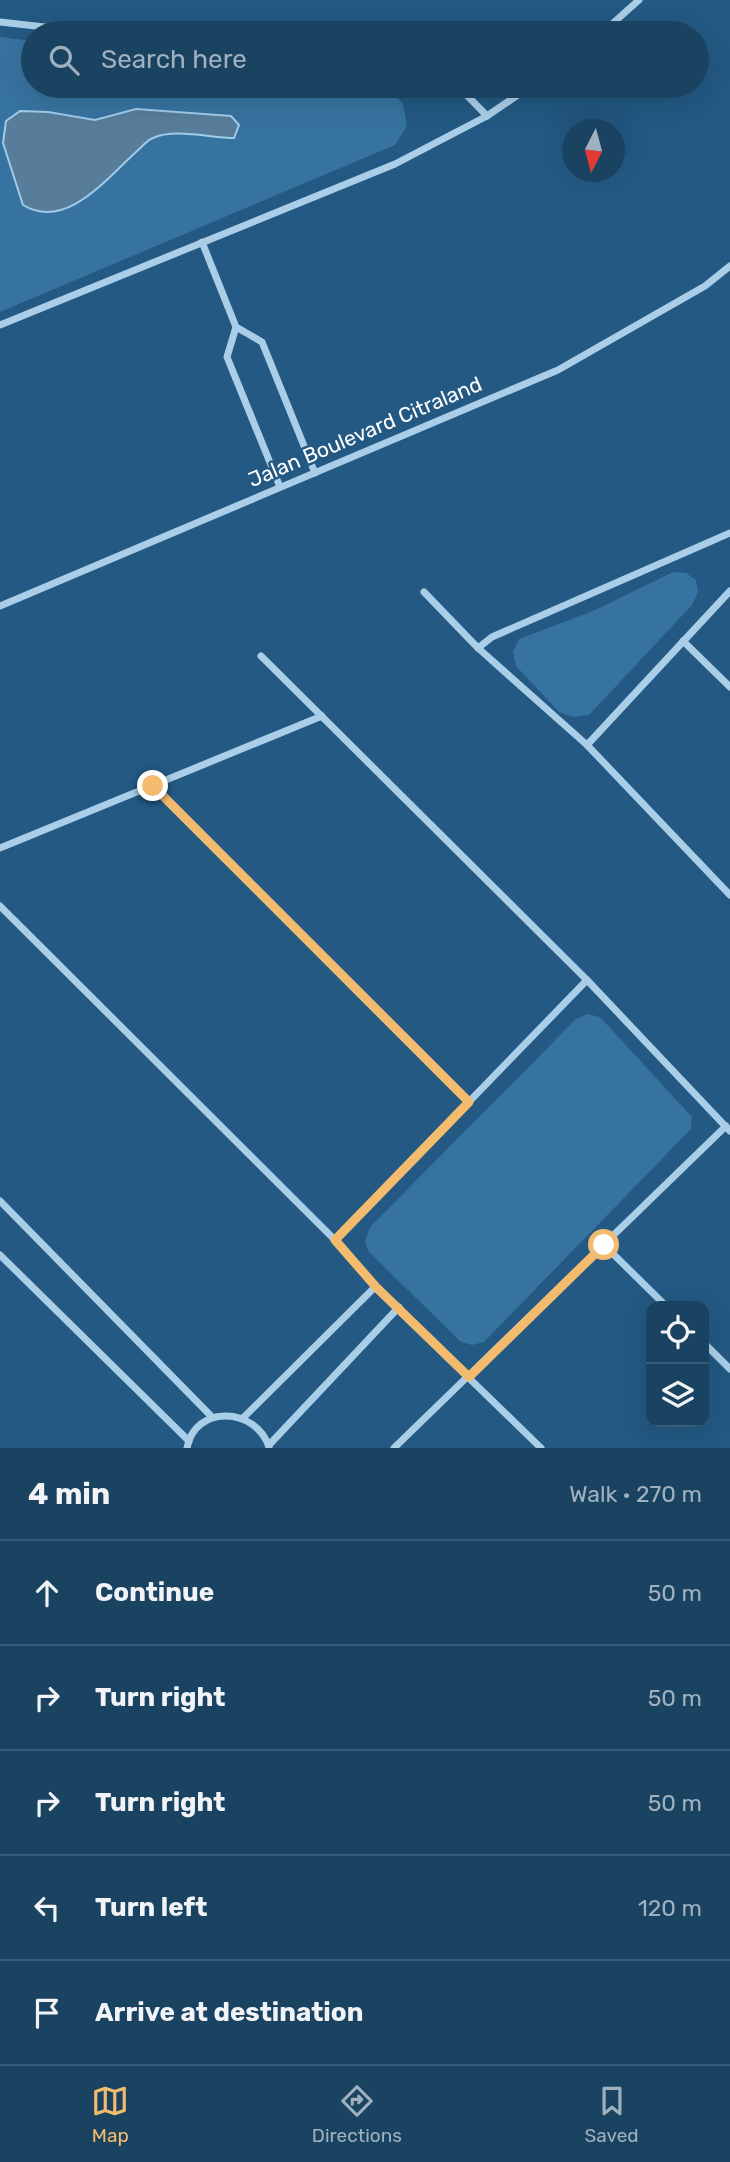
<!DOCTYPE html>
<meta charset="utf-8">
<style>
:root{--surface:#1a4362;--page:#234a68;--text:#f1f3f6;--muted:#9fb0be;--line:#385c77;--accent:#f3bb6d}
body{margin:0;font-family:Rubik,sans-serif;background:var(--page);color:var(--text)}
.controls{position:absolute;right:21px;bottom:21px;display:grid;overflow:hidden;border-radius:14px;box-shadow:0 7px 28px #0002}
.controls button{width:63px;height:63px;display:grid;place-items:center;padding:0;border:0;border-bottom:2px solid var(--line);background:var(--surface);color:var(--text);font:35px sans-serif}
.compass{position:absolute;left:562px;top:119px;width:63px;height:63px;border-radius:50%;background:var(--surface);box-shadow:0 7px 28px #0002;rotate:186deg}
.stop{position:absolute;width:21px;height:21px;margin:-16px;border:5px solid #f3bb6d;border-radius:50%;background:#fff}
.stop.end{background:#f3bb6d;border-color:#fff;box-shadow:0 2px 7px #0008}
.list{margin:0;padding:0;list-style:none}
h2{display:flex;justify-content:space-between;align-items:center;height:91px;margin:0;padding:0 28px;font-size:30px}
h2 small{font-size:23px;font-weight:400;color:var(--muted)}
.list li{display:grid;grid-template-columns:46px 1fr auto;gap:21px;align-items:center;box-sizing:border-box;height:105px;padding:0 28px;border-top:2px solid var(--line)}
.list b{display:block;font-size:26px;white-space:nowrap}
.list em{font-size:23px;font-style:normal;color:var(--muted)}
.icon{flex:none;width:38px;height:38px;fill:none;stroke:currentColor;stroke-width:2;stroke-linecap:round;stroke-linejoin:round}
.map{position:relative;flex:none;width:730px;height:1448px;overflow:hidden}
.search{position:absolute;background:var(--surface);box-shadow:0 7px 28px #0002;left:21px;right:21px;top:21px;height:77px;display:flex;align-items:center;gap:18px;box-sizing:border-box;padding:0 24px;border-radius:38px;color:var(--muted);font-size:26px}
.sheet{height:616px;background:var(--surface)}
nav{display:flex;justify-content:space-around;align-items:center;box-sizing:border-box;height:98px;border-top:2px solid var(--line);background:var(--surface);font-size:19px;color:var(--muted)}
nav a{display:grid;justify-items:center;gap:4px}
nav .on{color:var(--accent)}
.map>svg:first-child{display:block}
.green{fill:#3773a0}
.water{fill:#577d9a;stroke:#9fcbe9;stroke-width:2}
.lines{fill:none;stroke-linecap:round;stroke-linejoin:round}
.street{stroke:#abcee8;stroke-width:7}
.route{stroke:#f3bb6d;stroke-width:9}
.labels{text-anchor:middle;stroke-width:5;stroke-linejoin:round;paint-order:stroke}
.street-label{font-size:21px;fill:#fff;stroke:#235983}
</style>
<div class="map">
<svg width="730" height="1448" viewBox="0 0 730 1448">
<rect width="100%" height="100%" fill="#235983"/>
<g class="green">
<path d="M0 37 33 41V86H388L403 104 407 126 395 145 0 312Z"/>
<path d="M673 572 686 573 696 580 698 592 692 605 589 715 573 717 559 712 516 666 513 652 519 639 593 611Z"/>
<path d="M587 1014 600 1017 692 1117 691 1129 484 1342 472 1345 461 1342 368 1251 365 1241 370 1227 576 1019Z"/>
</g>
<path class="water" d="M136 109 231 116 239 125 234 138C211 138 174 128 153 138 147 140 141 148 136 152 107 178 66 231 23 205L3 143 6 121 20 111 48 112 95 120Z"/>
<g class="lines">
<g class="street">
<path d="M0 22 98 33"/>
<path d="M602 33 639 0"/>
<path d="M458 86 487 116"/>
<path d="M202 242 236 327 227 357 280 487"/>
<path d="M0 325 395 164 487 116 531 86"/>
<path d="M236 327 262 342 315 473"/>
<path d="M424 592 478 648 587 745 730 895"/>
<path d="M0 606 558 370 705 286 730 266"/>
<path d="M683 641 730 687"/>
<path d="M478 648 492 637 730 533"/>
<path d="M261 656 587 980 730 1131"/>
<path d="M587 745 730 591"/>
<path d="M153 786 469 1102"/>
<path d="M0 848 322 716"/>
<path d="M0 906 335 1240 375 1287 541 1448"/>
<path d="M0 1201 212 1417"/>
<path d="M335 1240 587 980"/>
<path d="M604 1245 666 1306"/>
<path d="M0 1255 189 1441"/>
<path d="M704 1343 730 1369"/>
<path d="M244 1417 375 1287"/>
<path d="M269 1445 399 1307"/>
<path d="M187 1448C195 1404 256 1407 269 1447"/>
<path d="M394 1448 726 1126"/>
</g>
</g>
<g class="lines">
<path class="route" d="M153 786 469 1102 335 1240 376 1287 469 1377 604 1245"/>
</g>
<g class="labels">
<g class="street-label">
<text transform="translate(365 432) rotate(-23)" y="7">Jalan Boulevard Citraland</text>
</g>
</g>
</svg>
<div class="controls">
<button><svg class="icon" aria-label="locate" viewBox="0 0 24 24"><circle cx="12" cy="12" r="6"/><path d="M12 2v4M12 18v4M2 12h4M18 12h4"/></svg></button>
<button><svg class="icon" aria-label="layers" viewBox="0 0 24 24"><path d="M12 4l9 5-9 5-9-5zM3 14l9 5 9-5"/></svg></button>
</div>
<svg class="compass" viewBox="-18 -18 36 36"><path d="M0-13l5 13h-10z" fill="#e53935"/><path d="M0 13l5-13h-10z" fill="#9fb0be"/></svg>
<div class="stop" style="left:604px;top:1245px"></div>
<div class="stop end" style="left:153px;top:786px"></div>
<div class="search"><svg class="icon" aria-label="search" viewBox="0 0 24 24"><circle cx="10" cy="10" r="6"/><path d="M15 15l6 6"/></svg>Search here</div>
</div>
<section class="sheet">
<h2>4 min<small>Walk · 270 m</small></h2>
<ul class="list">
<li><svg class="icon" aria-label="ahead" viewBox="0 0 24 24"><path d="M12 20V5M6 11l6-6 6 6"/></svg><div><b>Continue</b></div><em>50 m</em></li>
<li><svg class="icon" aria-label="right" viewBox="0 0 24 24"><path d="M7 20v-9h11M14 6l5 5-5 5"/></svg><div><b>Turn right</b></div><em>50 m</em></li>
<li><svg class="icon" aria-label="right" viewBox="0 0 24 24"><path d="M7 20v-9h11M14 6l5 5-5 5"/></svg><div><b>Turn right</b></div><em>50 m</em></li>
<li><svg class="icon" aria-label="left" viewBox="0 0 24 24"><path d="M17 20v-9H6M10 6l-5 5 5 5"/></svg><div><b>Turn left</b></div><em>120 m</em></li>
<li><svg class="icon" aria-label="arrive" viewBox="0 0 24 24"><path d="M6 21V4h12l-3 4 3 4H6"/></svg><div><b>Arrive at destination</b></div></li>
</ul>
</section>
<nav>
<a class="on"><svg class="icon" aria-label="map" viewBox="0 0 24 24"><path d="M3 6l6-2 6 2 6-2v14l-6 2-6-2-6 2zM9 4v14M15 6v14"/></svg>Map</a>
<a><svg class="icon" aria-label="directions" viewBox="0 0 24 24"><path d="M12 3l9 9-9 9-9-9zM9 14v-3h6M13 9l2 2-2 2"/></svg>Directions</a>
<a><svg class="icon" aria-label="saved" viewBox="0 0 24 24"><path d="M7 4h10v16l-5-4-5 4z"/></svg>Saved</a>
</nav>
